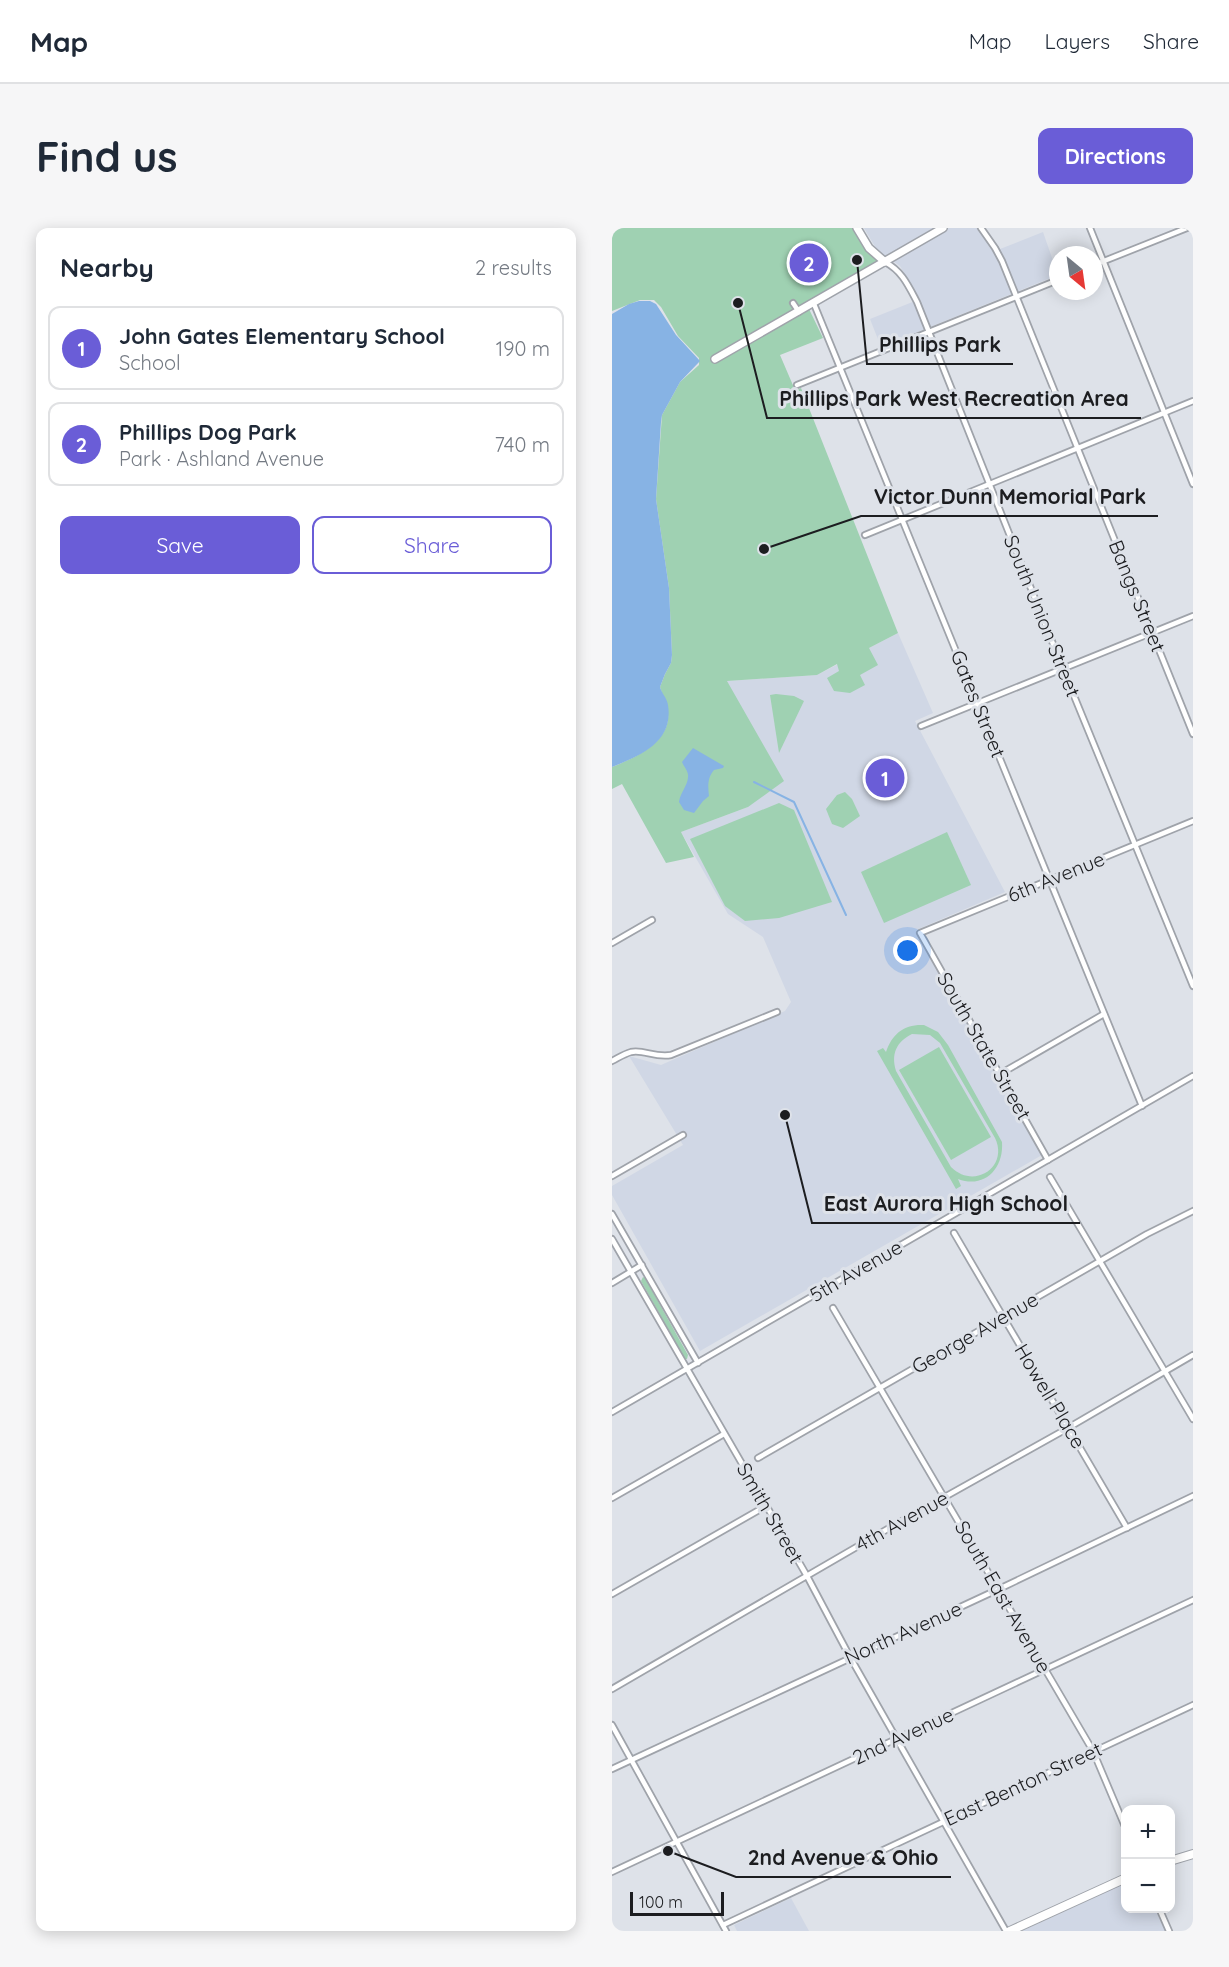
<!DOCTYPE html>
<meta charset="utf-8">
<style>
:root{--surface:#fff;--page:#f6f6f7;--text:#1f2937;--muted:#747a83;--line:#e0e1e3;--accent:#6a5dd7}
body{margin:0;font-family:Quicksand,sans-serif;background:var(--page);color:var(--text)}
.controls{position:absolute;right:18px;bottom:18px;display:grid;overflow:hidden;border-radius:12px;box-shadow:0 3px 15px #0003}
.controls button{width:54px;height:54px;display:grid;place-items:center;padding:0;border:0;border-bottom:2px solid var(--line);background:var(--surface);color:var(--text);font:30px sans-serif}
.compass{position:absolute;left:437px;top:18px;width:54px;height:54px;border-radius:50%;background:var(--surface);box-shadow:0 3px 15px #0003;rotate:151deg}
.scale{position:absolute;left:18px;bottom:15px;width:94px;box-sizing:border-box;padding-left:6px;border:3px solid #1c1d20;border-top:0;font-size:16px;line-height:21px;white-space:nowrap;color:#1c1d20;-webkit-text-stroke:4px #dee2e9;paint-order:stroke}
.you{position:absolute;left:296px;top:723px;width:21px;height:21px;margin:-15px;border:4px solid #fff;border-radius:50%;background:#1a73e8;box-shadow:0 0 0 9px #1a73e833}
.badge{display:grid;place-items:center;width:39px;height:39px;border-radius:50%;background:var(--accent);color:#fff;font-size:20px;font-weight:700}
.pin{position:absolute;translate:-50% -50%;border:3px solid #fff;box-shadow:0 2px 6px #0006}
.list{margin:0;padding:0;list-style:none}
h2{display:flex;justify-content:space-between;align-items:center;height:78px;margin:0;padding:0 24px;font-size:26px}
h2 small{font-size:20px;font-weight:400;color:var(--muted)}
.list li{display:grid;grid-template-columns:39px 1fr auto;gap:18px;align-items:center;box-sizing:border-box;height:84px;margin:0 12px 12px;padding:0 12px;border:2px solid var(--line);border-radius:12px}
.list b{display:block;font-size:22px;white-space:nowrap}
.list p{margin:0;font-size:20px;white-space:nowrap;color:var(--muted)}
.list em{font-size:20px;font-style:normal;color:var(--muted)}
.actions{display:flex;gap:12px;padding:18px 24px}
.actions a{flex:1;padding:14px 0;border:2px solid var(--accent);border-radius:12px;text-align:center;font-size:21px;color:var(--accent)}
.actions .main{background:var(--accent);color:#fff}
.map{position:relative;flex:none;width:581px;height:1703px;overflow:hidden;border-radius:12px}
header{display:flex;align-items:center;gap:36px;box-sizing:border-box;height:84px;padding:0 30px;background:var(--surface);border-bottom:2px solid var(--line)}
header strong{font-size:28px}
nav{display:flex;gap:33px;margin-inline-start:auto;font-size:21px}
.intro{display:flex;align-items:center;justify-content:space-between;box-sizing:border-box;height:144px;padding:0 36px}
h1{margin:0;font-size:42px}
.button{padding:15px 27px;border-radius:12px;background:var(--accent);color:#fff;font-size:21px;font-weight:700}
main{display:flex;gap:36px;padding:0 36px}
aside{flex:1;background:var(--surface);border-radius:12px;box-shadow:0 3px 15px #0003}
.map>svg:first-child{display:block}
.built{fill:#d0d7e5}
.green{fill:#9fd1b2;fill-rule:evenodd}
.water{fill:#87b3e4}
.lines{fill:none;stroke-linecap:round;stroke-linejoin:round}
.stream{stroke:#87b3e4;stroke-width:2}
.street-casing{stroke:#9fa3aa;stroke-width:8}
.secondary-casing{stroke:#9fa3aa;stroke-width:10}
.primary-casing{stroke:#9fa3aa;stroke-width:10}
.street{stroke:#fff;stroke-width:4.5}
.secondary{stroke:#fff;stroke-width:7}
.primary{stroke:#fff;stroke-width:8}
.labels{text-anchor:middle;stroke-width:6;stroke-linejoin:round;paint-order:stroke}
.street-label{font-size:20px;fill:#1c1d20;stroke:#dee2e9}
.leader{fill:none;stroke:#1c1d20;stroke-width:2}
.callout-dot{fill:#1c1d20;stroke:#dee2e9;stroke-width:2}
.callout-label{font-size:21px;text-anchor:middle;font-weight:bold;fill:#1c1d20;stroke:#dee2e9;stroke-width:6;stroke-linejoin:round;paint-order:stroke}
</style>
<header>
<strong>Map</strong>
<nav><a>Map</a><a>Layers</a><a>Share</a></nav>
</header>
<div class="intro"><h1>Find us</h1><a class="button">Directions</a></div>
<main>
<aside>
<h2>Nearby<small>2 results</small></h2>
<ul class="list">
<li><span class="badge">1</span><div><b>John Gates Elementary School</b><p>School</p></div><em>190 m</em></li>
<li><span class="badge">2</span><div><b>Phillips Dog Park</b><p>Park · Ashland Avenue</p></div><em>740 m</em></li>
</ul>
<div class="actions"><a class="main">Save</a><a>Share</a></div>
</aside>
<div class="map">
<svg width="581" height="1703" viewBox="0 0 581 1703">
<rect width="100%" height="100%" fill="#dee2e9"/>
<g class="built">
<path d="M252 0H371L388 21 431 4 446 47 269 119 258 91 308 71 288 38 265 22Z"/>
<path d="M286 405 321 485 303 493 393 664 304 702 351 789 430 927 88 1123 0 967V958L71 917 17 828 49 837 173 783 179 774 151 709 116 686 69 604 136 579 115 453 205 447Z"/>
<path d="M513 1655 514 1680 543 1681 553 1703H410Z"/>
<path d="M179 1670 197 1703H125L122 1697Z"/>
</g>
<g class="green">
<path d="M0 0H245L273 34 197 81 211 110 168 127 183 162 189 160 286 405 257 420 266 437 248 447 253 457 238 465 222 463 215 450 227 443 225 436 205 447 115 453 172 553 136 579 69 604 82 629 54 635 10 556 0 561V539C20 531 53 517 56 491 57 480 51 469 48 459L53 446 59 435 60 427 57 360 44 271 50 187 68 154 87 137V130L66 108 49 79 42 72H28L0 83Z"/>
<path d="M164 466 182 468 192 473 167 525 158 467Z"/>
<path d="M233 564 240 571 248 588 231 600 220 596 214 581 225 567Z"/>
<path d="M167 575 182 582 220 674 167 690 133 693 113 678 78 611Z"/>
<path d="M335 604 359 657 272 695 249 644Z"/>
<path d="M312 797 326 804 336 817 390 914C392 941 372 961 346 951L349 958 344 961 265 823 271 820 274 824C280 806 292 796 312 797ZM300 806 318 807 328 815 383 910C397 939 362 962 339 939L284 843C279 826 284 814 300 806Z"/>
<path d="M327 819 379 909 339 932 287 842Z"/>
<path d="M31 1049 33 1050 76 1127 75 1131H73L29 1053Z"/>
</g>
<g class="water">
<path d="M27 73H38L44 76 64 107 88 133 68 154 50 187 49 194 44 271 57 360 60 427 59 435 53 446 48 459C50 466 55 470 56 477 62 514 28 528 0 539V86L17 76Z"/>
<path d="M81 520 112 538 111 540 102 542C95 550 96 559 97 568L91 573 82 585 72 582 67 574C68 565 76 557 76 549 77 544 72 539 70 534Z"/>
</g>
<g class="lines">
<path class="stream" d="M142 554 182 574 234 687"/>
<defs>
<g id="street">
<path d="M369 0 383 20 390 33 581 506"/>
<path d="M478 0 581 256"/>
<path d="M273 34C290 43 296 57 305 74L451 441 581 758"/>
<path d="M482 37 575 0"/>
<path d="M181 75 187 84"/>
<path d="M202 76 530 878"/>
<path d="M185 157 446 52"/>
<path d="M253 307 581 173"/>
<path d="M309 498 581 388"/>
<path d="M0 715 40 692"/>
<path d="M0 833C6 830 12 826 19 824 31 821 43 830 59 827L165 784"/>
<path d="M388 846 492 786"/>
<path d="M436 932 308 705 581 593"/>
<path d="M0 948 71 907"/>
<path d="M438 949 581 1191"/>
<path d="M0 986 86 1135"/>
<path d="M342 1005 515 1300"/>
<path d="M0 1011 195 1348 238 1429 394 1703"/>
<path d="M0 1055 30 1037"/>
<path d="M221 1080 481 1523 514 1601"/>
<path d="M0 1184 581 848"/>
<path d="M146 1230 535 1006 581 983"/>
<path d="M0 1270 112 1206"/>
<path d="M0 1366 154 1278"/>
<path d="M0 1461 279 1299 449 1204 581 1127"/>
<path d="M0 1497 114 1703"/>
<path d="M0 1541 387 1361 581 1268"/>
<path d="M0 1644 581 1372"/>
<path d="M547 1680 557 1703"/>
<path d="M111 1697 581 1477"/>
</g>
<g id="secondary">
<path d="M245 0 257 20 273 34"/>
<path d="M103 131 331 0"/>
</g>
<g id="primary">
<path d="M558 1633 581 1626"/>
<path d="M398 1703 514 1650"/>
</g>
</defs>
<use href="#street" class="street-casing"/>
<use href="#secondary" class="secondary-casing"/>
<use href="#primary" class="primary-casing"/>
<use href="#street" class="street"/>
<use href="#secondary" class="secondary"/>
<use href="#primary" class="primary"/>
</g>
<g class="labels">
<g class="street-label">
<text transform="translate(525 368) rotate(68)" y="7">Bangs Street</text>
<text transform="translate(430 388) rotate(68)" y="7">South Union Street</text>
<text transform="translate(366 476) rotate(68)" y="7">Gates Street</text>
<text transform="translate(444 649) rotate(-22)" y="7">6th Avenue</text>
<text transform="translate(372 818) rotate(60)" y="7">South State Street</text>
<text transform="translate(244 1043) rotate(-30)" y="7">5th Avenue</text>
<text transform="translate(363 1105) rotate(-30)" y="7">George Avenue</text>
<text transform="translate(438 1168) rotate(59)" y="7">Howell Place</text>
<text transform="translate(158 1285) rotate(60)" y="7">Smith Street</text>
<text transform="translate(290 1293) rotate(-29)" y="7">4th Avenue</text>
<text transform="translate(391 1369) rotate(60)" y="7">South East Avenue</text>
<text transform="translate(291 1405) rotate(-24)" y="7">North Avenue</text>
<text transform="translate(291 1508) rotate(-25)" y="7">2nd Avenue</text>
<text transform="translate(411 1556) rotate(-25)" y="7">East Benton Street</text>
</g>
</g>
<path class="leader" d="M245 32L255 136H401M126 75L155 190H529M152 321L249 288H546M173 887L200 995H468M56 1623L124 1649H339"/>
<g class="callout-dot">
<circle cx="245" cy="32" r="6"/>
<circle cx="126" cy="75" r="6"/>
<circle cx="152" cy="321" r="6"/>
<circle cx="173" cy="887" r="6"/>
<circle cx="56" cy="1623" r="6"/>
</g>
<g class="callout-label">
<text x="328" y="124">Phillips Park</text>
<text x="342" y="178">Phillips Park West Recreation Area</text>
<text x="398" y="276">Victor Dunn Memorial Park</text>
<text x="334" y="983">East Aurora High School</text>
<text x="231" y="1637">2nd Avenue &amp; Ohio</text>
</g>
</svg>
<div class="controls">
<button>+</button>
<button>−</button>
</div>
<svg class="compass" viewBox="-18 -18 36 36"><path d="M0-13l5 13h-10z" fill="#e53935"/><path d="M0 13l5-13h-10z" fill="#747a83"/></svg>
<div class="scale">100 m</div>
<div class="you"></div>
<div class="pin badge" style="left:273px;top:550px">1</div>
<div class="pin badge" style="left:197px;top:35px">2</div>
</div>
</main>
